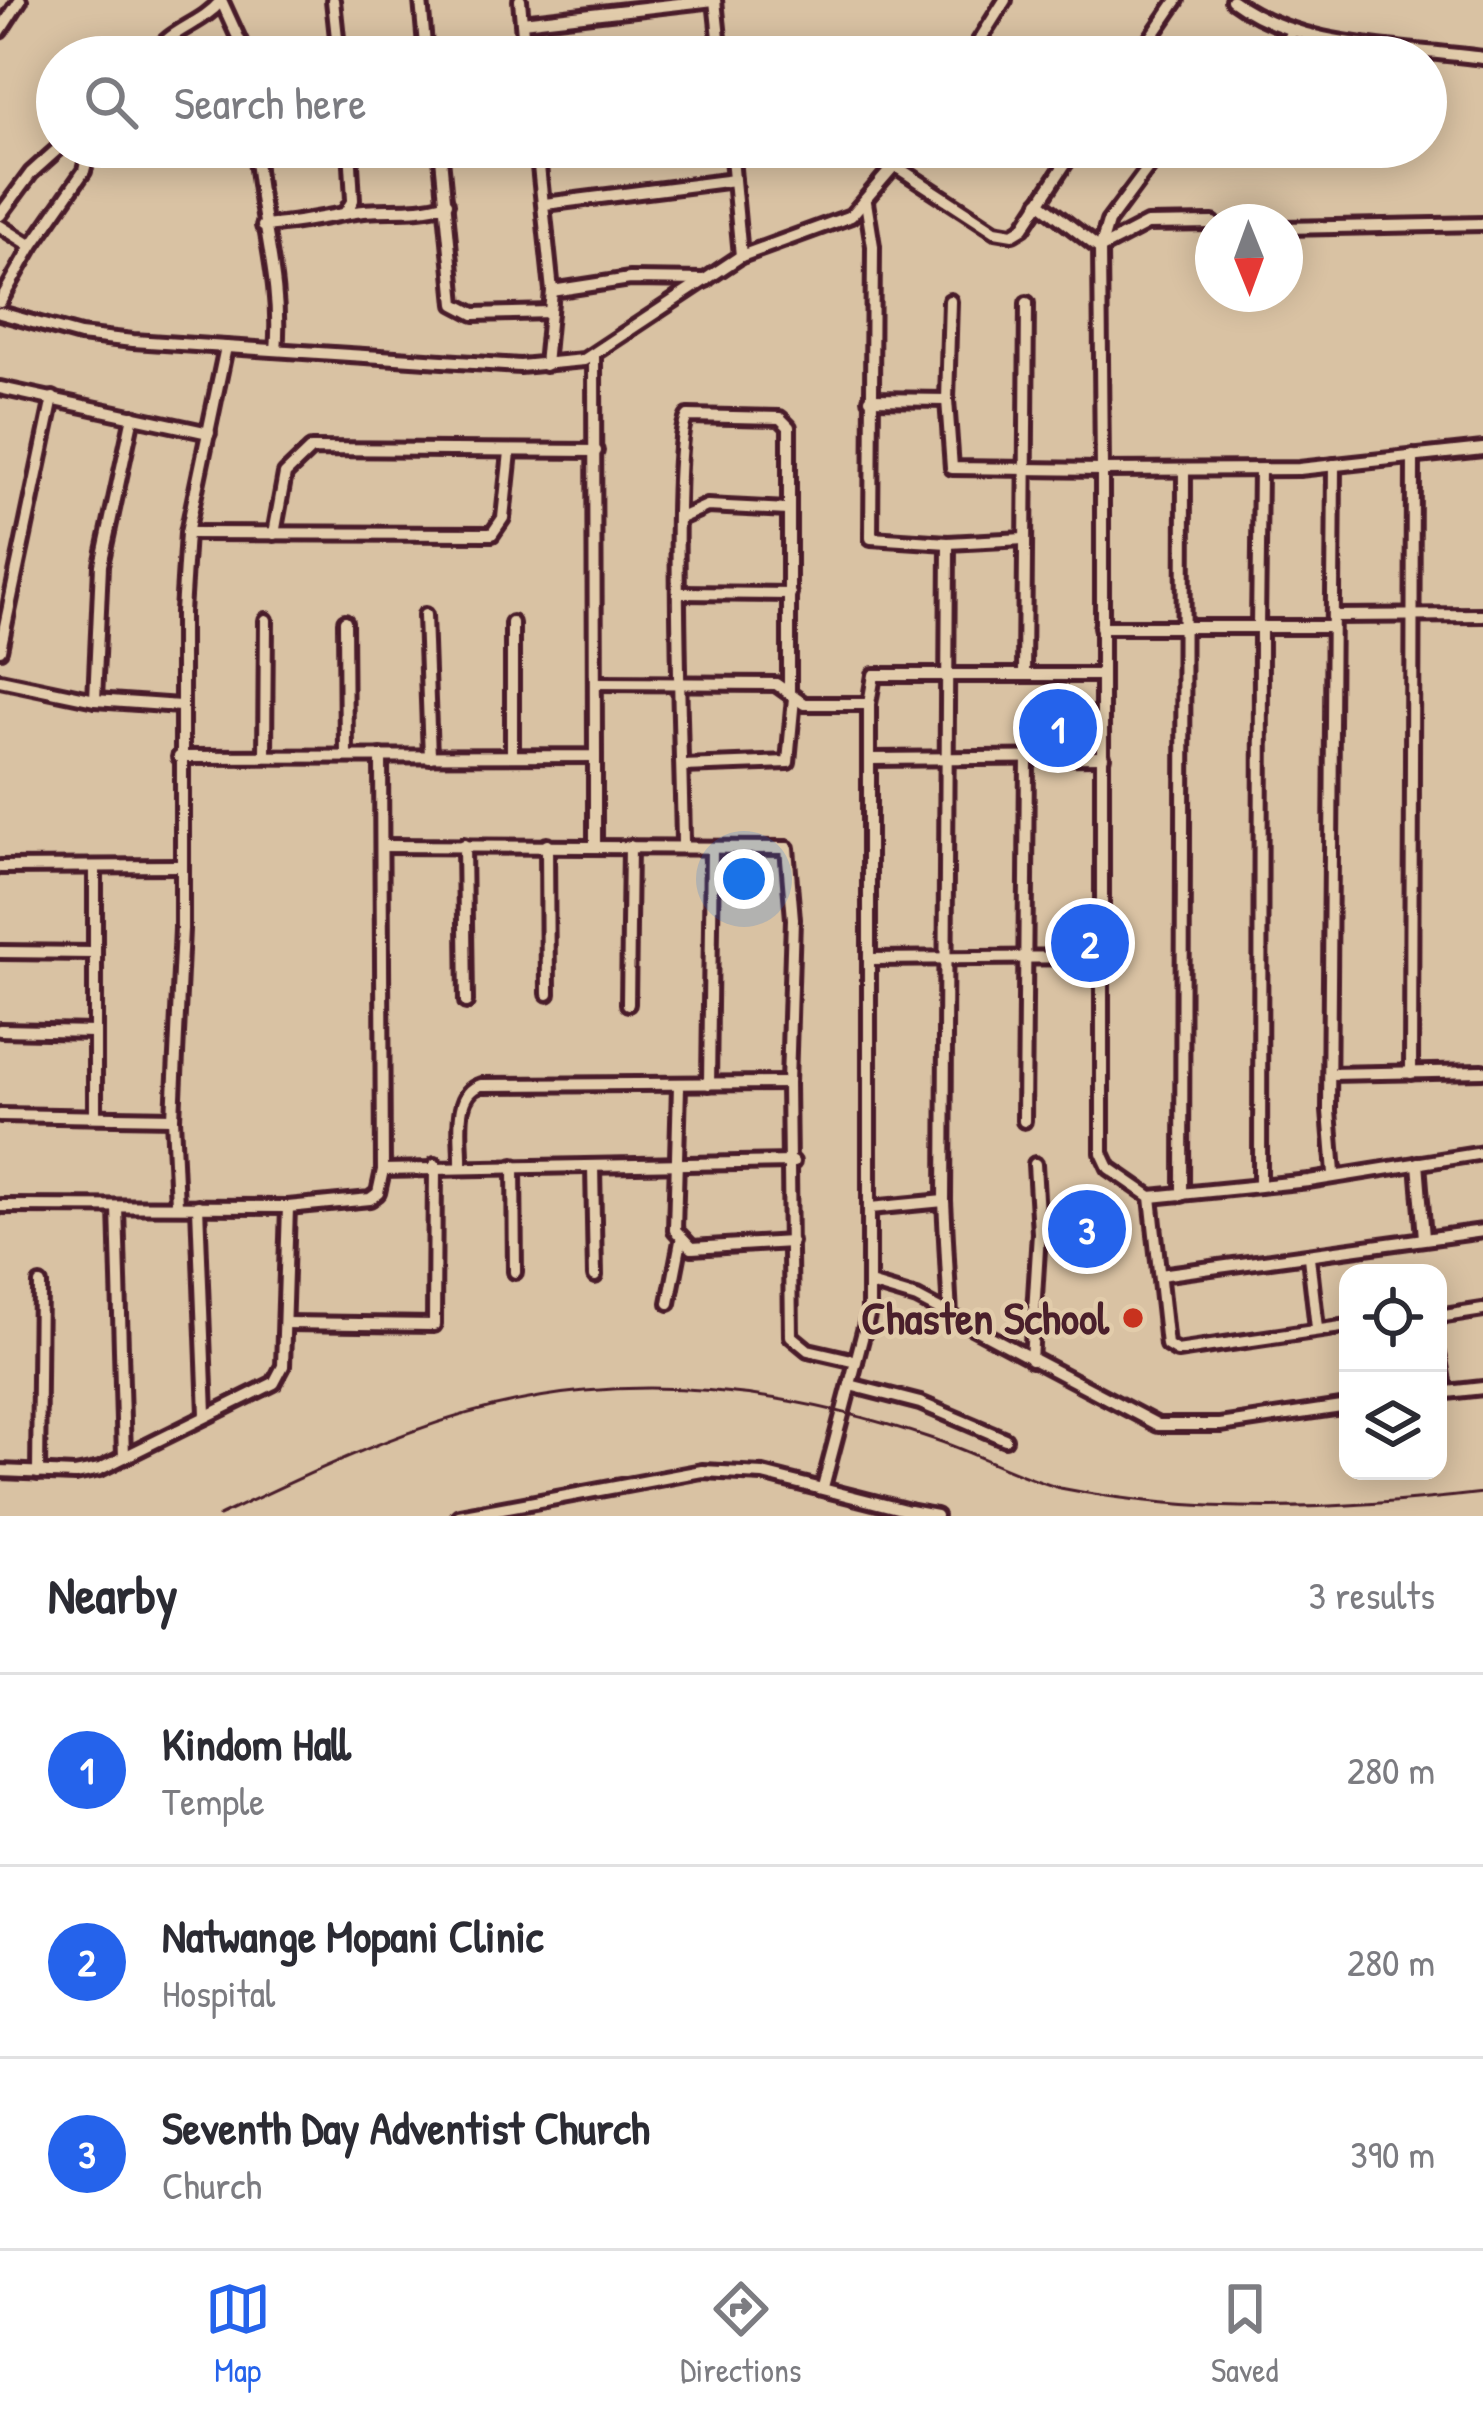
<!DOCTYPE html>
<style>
:root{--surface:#fff;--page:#f2f2f3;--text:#2b2b33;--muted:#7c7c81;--line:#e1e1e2;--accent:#2563eb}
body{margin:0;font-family:"Patrick Hand",sans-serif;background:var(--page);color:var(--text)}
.controls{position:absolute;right:36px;bottom:36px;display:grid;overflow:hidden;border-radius:24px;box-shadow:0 6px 30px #0003}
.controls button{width:108px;height:108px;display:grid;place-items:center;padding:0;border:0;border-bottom:3px solid var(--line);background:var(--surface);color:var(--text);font:60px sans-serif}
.compass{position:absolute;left:1195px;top:204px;width:108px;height:108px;border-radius:50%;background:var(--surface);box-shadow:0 6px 30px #0003;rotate:179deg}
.you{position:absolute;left:744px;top:879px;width:42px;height:42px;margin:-30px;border:9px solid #fff;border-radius:50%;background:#1a73e8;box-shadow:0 0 0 18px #1a73e833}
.badge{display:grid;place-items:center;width:78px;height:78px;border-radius:50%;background:var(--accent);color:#fff;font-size:39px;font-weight:700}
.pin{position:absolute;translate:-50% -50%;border:6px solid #fff;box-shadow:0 3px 12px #0006}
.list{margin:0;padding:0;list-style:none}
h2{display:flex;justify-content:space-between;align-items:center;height:156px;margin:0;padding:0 48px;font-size:51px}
h2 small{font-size:39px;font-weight:400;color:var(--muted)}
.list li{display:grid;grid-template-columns:78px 1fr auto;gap:36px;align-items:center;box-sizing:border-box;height:192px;padding:0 48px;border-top:3px solid var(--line)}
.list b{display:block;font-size:45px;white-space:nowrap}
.list p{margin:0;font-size:39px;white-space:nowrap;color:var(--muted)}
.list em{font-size:39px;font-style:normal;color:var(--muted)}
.icon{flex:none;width:66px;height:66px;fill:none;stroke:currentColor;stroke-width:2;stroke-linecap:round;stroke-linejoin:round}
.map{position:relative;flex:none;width:1483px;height:1516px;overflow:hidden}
.search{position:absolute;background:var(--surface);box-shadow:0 6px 30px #0003;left:36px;right:36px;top:36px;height:132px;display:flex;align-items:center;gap:30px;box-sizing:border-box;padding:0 42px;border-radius:66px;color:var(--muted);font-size:45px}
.sheet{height:732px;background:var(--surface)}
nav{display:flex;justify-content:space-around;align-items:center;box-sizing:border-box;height:168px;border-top:3px solid var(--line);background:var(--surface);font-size:33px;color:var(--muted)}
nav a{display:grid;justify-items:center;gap:6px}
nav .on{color:var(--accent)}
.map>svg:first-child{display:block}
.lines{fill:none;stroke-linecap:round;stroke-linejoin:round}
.minor-casing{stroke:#4a1f2b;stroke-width:20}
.minor{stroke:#e2ccab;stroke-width:10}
.rail{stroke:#4a1f2b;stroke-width:3}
.poi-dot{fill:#c8321e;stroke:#e2ccab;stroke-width:4.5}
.labels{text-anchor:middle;stroke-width:9;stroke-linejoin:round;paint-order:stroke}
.poi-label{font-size:45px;font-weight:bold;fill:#4a1f2b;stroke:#e2ccab;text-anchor:end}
</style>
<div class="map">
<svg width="1483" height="1516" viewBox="0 0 1483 1516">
<rect width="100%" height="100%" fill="#d9c2a3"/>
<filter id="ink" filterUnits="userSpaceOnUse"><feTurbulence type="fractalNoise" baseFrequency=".00833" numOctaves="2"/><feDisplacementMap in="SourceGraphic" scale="24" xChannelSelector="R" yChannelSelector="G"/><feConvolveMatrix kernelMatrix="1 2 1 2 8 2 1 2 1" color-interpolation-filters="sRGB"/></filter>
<g filter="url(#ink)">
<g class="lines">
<defs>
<g id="minor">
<path d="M221 0 247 57"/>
<path d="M333 0 339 57"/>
<path d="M421 0 426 57"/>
<path d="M520 0 525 57"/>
<path d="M715 0 721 57"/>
<path d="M1232 0C1300 50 1402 47 1483 58"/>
<path d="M522 22 714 0"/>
<path d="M0 31 20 0"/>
<path d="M153 57C168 29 200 26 221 1"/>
<path d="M969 57 1005 0"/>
<path d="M1138 57 1177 0"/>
<path d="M1279 57 1292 31"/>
<path d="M255 147C259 216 283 282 276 350"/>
<path d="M440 147 455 304 474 314 550 312"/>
<path d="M537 147 552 291 545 365"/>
<path d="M731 147 741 256"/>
<path d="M897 167 995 231 1013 234 1023 228 1076 147"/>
<path d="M866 202 873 246 871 538 948 543 1024 539"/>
<path d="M1039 202 1100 249"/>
<path d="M545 204 734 180"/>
<path d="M345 213 353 200 350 147"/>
<path d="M0 215 31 173 60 147"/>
<path d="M0 226 32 246 84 171 90 147"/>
<path d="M263 226C293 224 321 218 349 213 382 206 413 215 447 203"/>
<path d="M1285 228 1483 224"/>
<path d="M1103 247 1147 224 1213 223"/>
<path d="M552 291 630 279 706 280"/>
<path d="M950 301 947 400 952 468 1102 470 1100 249 1108 222 1151 164"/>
<path d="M0 302 32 246"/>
<path d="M0 313 80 335 133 341 520 366 584 360 741 256 851 216 910 147"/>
<path d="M0 388 209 433"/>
<path d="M870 399 947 400"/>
<path d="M678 519 707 506 788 510"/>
<path d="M187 533 492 534 503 518 510 452"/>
<path d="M274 534 285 474 311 449 596 451"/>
<path d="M948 543 944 1201 950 1316"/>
<path d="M681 593 790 594"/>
<path d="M425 615 430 757"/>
<path d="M1333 616 1483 615"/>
<path d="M345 621 346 756"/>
<path d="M1258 626 1260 471"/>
<path d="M1101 627H1332"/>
<path d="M0 650 53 398"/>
<path d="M1024 675 1027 303"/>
<path d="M1102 675V1153L1109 1168 1151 1197 1167 1345 1177 1351 1348 1326"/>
<path d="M0 680 95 700 180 706"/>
<path d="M596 683 776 684 804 704H869"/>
<path d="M95 700 101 565 133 416"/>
<path d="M265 756 266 620"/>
<path d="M512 756V623"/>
<path d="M595 756V845"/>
<path d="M179 757 595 756 594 356"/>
<path d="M871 759 1103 757"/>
<path d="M683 766 788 762 794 698"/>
<path d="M464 845 466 1002"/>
<path d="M547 845 548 994"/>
<path d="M683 845C683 790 668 435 688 416L780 418 789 427V692"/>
<path d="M382 846 787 848 793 919 788 1083 791 1336 808 1350 856 1361"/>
<path d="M0 867 178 866"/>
<path d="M95 867V1116"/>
<path d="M0 952 94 953"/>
<path d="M871 959 1103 957"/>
<path d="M628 1004 630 846"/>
<path d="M0 1030 94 1032"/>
<path d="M1411 1073 1413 456"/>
<path d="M1330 1074 1483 1071"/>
<path d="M709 1084 712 848"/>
<path d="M679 1086 675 1230 692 1248 791 1242"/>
<path d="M0 1115 173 1118"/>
<path d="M1024 1121 1027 759"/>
<path d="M1418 1163 1424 1238"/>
<path d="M461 1165C462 1139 452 1094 481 1085L788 1083"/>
<path d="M514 1166 515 1272"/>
<path d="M593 1166 595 1276"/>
<path d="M383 1170 793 1162"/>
<path d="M1334 1173 1329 1111 1334 465"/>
<path d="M1260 1186 1261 626"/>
<path d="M1182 1195 1184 471"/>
<path d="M1151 1197 1309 1181 1483 1153"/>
<path d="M177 1205 173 1118 182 929V612L187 533 226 347"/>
<path d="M0 1206 288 1207 370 1199 378 1193 383 1170 381 756"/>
<path d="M198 1206 206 1414"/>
<path d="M117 1207 124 1457"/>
<path d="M870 1208 944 1201"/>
<path d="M1309 1257 1317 1328"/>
<path d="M1160 1275 1483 1231"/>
<path d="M870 1284 917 1298 1158 1425H1220L1348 1406"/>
<path d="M669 1303 681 1241"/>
<path d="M1438 1317 1483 1310"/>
<path d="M286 1323 434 1325 435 1165"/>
<path d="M1438 1354 1445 1392"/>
<path d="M1031 1360 1039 1233 1035 1164"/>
<path d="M850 1385 920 1403 1005 1439"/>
<path d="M1438 1393 1483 1388"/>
<path d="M0 1471 75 1474 100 1469 274 1383 283 1366 288 1207"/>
<path d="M38 1473 40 1284"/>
<path d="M823 1487 869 1312V704L874 675H1102V470L1299 469 1483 449"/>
<path d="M909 1511 936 1516"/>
<path d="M459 1516 702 1471 763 1474 909 1511 910 1516"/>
</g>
</defs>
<use href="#minor" class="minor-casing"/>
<use href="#minor" class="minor"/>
<path class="rail" d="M219 1516C338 1460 452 1403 585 1391 702 1380 822 1401 933 1439 976 1453 1016 1476 1060 1488 1201 1516 1340 1510 1483 1493"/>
</g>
</g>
<circle class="poi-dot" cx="1133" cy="1318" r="12"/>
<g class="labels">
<g class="poi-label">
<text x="1109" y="1334">Chasten School</text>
</g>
</g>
</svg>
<div class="controls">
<button><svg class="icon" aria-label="locate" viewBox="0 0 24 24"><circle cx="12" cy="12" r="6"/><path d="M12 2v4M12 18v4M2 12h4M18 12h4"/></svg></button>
<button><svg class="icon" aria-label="layers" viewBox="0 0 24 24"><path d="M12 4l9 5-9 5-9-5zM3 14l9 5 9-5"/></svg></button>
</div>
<svg class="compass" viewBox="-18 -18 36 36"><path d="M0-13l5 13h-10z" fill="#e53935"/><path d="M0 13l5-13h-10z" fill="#7c7c81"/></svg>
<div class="you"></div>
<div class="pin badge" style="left:1058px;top:728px">1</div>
<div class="pin badge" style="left:1090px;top:943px">2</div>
<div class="pin badge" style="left:1087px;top:1229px">3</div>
<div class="search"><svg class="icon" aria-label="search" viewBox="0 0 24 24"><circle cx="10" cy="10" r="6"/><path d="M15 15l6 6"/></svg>Search here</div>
</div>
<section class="sheet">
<h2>Nearby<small>3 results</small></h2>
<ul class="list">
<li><span class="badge">1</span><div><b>Kindom Hall</b><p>Temple</p></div><em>280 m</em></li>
<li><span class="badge">2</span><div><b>Natwange Mopani Clinic</b><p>Hospital</p></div><em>280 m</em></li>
<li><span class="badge">3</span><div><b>Seventh Day Adventist Church</b><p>Church</p></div><em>390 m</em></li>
</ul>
</section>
<nav>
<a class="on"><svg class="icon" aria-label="map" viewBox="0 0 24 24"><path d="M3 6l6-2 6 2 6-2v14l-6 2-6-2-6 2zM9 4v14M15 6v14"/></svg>Map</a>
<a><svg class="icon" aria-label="directions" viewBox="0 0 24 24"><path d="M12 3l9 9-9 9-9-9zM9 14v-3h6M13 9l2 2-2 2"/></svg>Directions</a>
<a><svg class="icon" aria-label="saved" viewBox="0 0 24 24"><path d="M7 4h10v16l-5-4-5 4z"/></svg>Saved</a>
</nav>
